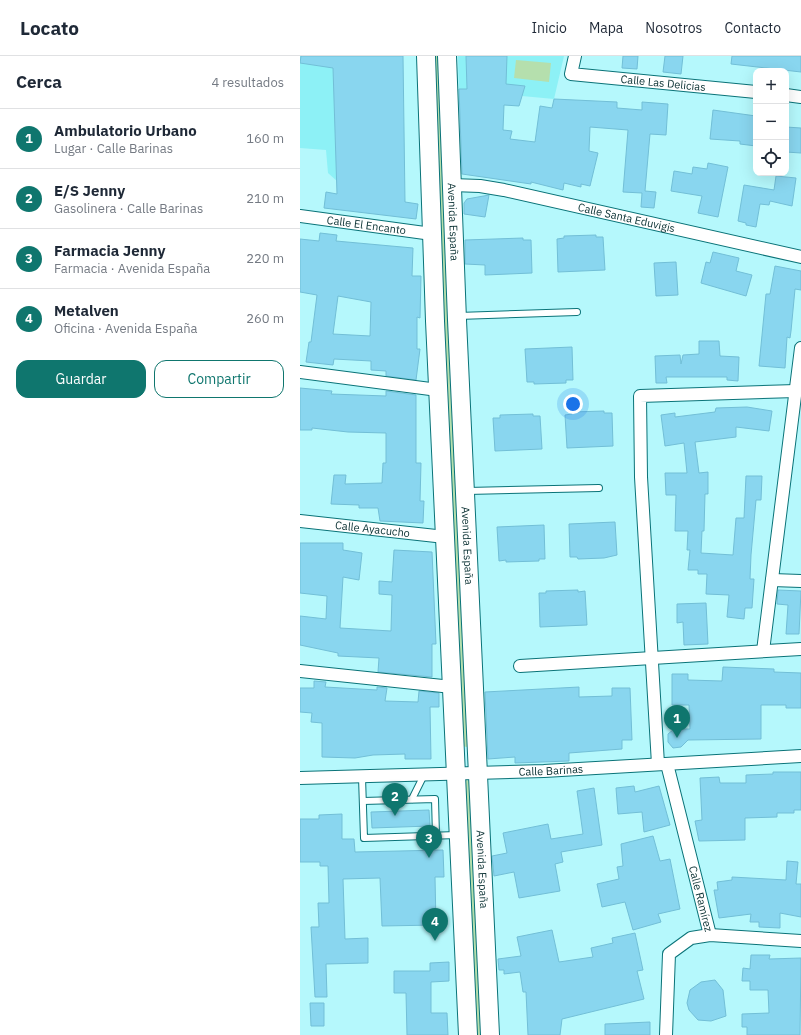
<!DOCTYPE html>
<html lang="es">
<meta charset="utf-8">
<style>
:root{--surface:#fff;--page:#f2f2f3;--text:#1f2937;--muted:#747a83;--line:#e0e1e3;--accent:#0f766e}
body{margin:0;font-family:"IBM Plex Sans",sans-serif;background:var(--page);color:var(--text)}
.controls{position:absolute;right:12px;top:12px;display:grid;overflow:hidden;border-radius:8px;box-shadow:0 4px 16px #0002}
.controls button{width:36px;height:36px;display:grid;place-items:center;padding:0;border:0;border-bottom:1px solid var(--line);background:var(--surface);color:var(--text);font:20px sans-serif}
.you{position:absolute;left:273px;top:348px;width:14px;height:14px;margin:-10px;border:3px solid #fff;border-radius:50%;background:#1a73e8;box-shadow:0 0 0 6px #1a73e833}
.badge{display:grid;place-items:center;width:26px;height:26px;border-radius:50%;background:var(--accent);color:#fff;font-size:13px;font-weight:700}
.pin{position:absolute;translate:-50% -33px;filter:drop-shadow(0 1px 2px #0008)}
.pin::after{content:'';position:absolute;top:21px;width:14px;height:12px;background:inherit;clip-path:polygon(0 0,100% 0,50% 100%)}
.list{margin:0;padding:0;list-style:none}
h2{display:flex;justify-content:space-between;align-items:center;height:52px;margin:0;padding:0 16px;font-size:17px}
h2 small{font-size:13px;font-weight:400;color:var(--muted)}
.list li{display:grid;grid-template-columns:26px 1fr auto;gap:12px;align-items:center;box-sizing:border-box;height:60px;padding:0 16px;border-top:1px solid var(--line)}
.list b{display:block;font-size:15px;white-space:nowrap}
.list p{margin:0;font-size:13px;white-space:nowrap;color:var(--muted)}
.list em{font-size:13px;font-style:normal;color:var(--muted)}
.actions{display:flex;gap:8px;padding:12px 16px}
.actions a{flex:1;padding:9px 0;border:1px solid var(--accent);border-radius:12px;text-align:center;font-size:14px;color:var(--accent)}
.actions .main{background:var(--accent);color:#fff}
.icon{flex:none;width:22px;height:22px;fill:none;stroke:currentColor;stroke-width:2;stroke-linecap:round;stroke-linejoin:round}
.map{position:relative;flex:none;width:501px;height:979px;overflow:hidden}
header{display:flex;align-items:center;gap:24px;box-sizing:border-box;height:56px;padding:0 20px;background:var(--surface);border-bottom:1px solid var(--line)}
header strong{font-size:19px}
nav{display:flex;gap:22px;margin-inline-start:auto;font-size:14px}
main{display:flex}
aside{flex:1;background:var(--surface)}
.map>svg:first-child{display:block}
.built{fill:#8df1f6}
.green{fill:#b5dfad}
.building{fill:#89d6ef;stroke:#72bfd7;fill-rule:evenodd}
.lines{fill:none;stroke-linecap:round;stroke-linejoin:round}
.service-casing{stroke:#0a7378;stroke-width:8}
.minor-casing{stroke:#0a7378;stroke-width:14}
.secondary-casing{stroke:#0a7378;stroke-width:20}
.service{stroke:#fff;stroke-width:6}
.minor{stroke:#fff;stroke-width:12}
.secondary{stroke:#fff;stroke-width:18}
.labels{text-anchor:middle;stroke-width:3.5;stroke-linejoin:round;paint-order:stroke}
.street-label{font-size:11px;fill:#082f31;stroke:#fff}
</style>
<header>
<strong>Locato</strong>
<nav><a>Inicio</a><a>Mapa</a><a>Nosotros</a><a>Contacto</a></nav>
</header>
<main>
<aside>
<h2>Cerca<small>4 resultados</small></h2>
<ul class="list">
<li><span class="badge">1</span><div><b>Ambulatorio Urbano</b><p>Lugar · Calle Barinas</p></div><em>160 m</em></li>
<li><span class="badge">2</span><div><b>E/S Jenny</b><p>Gasolinera · Calle Barinas</p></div><em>210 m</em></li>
<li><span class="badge">3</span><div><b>Farmacia Jenny</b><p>Farmacia · Avenida España</p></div><em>220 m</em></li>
<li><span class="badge">4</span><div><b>Metalven</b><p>Oficina · Avenida España</p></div><em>260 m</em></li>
</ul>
<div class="actions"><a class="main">Guardar</a><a>Compartir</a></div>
</aside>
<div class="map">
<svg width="501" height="979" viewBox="0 0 501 979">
<rect width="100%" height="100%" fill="#b5f8fc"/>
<g class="built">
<path d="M0 0H33L37 125 28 117 26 94 0 92Z"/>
<path d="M158 0H264L254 43 222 40 219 50 159 45Z"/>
</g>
<g class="green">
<path d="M132 0H140L169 689 167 691 162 690Z"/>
<path d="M216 4 251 7 249 26 214 22Z"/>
<path d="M166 724 171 725 183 979H175L164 726Z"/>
</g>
<g class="building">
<path d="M1 0H103L105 146 118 148 116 163 24 152 26 136 37 138 33 12 0 7Z"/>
<path d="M166 0H207L206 28 225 30 219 50 204 49 203 74 212 75 210 83 235 86 240 50 252 52 254 43 317 46V52L342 54V46L368 48 366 79 350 78 345 135 356 136 354 152 341 151 342 137 323 136 328 74 290 71 289 95 298 97 290 130 281 128V131L264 127 263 134 231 126V128L162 118 159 33H167Z"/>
<path d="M323 0H338L337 13 322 12Z"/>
<path d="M365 0H383L381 18 363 16Z"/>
<path d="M432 0H501V16L431 8Z"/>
<path d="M413 54 456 60V90L440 88V85L410 83Z"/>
<path d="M486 71 501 72V97L486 96Z"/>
<path d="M408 107 428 111 418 161 398 157 402 140 371 135 374 115 392 118 393 111 407 113Z"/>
<path d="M476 120 496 122 492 150 470 145 469 149 460 148 456 171 446 169V167L438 165 444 129 474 134Z"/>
<path d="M189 139 185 161 164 158V147L167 143Z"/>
<path d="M20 177 37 179 36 185 113 192 112 220H121L120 262 117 261V293H120L116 324 86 320V315L71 314V305L34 303 33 309 6 306 9 286H11L17 239 0 236V183L19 185ZM38 240 71 246 70 280 33 278Z"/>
<path d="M296 179V181H303L305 214 258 216 257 183 264 182V180Z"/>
<path d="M223 182V184H231L232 217 185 219V209L165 208V184Z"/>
<path d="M413 196 439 202 436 215 452 219 446 240 401 227 406 206 410 207Z"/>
<path d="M376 206 378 239 356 240 354 207Z"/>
<path d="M475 210 501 215V234L495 233 491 275 490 282 487 281 485 312 459 310 466 238H470Z"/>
<path d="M399 285H419L420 300 439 301 438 325 427 324V321H366L367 327H356L355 300 380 299 381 308 383 299 399 298Z"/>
<path d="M272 291 273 324H266V327L234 328V326H227L225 293Z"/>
<path d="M0 332 32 335 31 338 86 340V335L116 339V407H121L120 445H124L123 467 80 465 78 452H59V449L31 448 34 419H46L45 428 82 427 83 407H86V377L48 376 12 372V374H0Z"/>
<path d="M447 351 472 355 469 375 436 371V381L395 386 399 417 408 416V438H405L404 475H402L401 497 433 499 436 462H444L446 420H462L461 444H456L451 499 450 523H454L452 552H445L444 563 427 561 429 539 406 538 407 518H398V514H388L390 494H387L388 475H375L376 439H366L365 417H387L384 387 365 390 361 359 375 357V361L415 356 416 352Z"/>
<path d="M304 355V357H312L313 390 267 392 265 359 272 358V356Z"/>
<path d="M233 358V360H240L242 393 195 395 193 362H200V359Z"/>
<path d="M315 466 317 499 304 502 278 503 277 501H270L269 468Z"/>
<path d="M244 469 245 503H239V505L206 506V504L199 505 197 471Z"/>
<path d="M0 487H43V494L62 497 59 524 43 521 40 572 91 575 92 539 79 538V525L92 526 94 494 132 496 136 588H132V621L78 616 79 602 38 600V597L0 589V560L26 563 27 540 0 537Z"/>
<path d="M278 534V536L285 535 287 569 240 571 239 537H246V535Z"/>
<path d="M478 534 501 535 499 578H486L488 549 477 548Z"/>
<path d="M406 547 408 588 384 589 383 566 377 567V548Z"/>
<path d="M423 611 474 613V616L501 617V652H486V649H461V683L388 684 381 691 373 692 368 686V678L374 673H390L389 649H372V618H388V624L422 625Z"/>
<path d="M14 625 26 626 25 631 77 634V631L87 632 85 645 118 646 119 635 139 637V651H130L131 703H105V698L73 699 55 702 22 701V667L11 666 12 657 0 656V632H14Z"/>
<path d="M279 631V641L312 640V632H330L332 684H322V693L269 697V705L215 707V701L188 703 185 636Z"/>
<path d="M473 716H501V754H494V757H477V761L445 762V784L399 785 395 765 402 764 400 722 419 721 420 727H446V719L473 718Z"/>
<path d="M334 730 335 736 359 730 370 769 344 776 342 756 318 758 316 732Z"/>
<path d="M294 732 302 789 261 796 263 806 255 808 260 835 219 842 214 816 194 820 192 800 207 797 203 777 248 768 251 783 283 778 277 735Z"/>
<path d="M129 754 130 770 72 772 71 756Z"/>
<path d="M42 758V783H54L55 796 143 794 144 821H135L136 869 82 870 80 822 43 823 45 883 68 882V907L26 908 27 941H15L11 871H19L18 847H29L28 810H20V806H0V763H19V759Z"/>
<path d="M353 780 360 805 370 803 380 853 358 858 361 866 333 874 325 846 302 851 297 828 319 823 317 811 323 810 321 788Z"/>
<path d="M487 805 498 806 496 828H501V861L480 857V872L459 871V866H450L451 858 419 862 414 834H418L417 826 432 824V821L486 824Z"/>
<path d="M252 874 259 906 293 901 291 892 313 887 312 882 335 877 343 914 337 915 344 943 262 963 260 979H228L226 936H223L220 916 204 918V914H199L198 903 221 900 217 881Z"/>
<path d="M451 899H470L469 903 501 902 500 979H447V971H442V958L469 957 468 934H450V925H442L443 912 450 913Z"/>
<path d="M149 906V925L131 926V957H147L148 979H107L106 937H94V915H130V907Z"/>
<path d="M415 924 423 934 426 960 411 965 398 964 389 954 387 947 390 934 401 926Z"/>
<path d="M10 947H24V970H11Z"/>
<path d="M350 966V979H305V968Z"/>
</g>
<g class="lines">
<defs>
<g id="service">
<path d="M158 260 277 256"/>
<path d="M167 435 299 432"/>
<path d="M62 721 64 782 157 779"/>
<path d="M112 743 124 719"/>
<path d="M63 745 135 743 136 780"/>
</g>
<g id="minor">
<path id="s1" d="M275 0 271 18 456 36"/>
<path d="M486 39 501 41"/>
<path id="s2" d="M152 129 180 130 204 134 501 201"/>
<path id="s3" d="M0 160 132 178"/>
<path d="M0 316 138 334"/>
<path id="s4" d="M0 465 145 481"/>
<path d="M472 524 501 525"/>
<path d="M463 595 501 292"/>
<path d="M220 610 501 593"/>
<path d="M0 615 152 631"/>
<path d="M358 708 341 421 340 340 496 335"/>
<path id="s5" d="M367 708 410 879"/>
<path id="s6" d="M0 722 244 715 501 700"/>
<path d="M366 979 369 898 391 882 410 879 501 885"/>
</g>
<g id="secondary">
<path d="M126 0 135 265 168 979"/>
<path id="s7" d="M147 0 157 264 190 979"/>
</g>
</defs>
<use href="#service" class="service-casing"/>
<use href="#minor" class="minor-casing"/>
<use href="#secondary" class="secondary-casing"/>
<use href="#service" class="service"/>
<use href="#minor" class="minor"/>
<use href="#secondary" class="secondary"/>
</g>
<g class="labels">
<g class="street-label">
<text dy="4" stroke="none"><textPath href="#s1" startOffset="111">Calle Las Delicias</textPath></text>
<text dy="4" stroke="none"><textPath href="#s2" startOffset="178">Calle Santa Eduvigis</textPath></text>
<text dy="4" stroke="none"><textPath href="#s7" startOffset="166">Avenida España</textPath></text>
<text dy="4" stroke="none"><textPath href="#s3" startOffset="67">Calle El Encanto</textPath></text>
<text dy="4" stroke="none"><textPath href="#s4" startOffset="73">Calle Ayacucho</textPath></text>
<text dy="4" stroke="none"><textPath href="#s7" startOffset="490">Avenida España</textPath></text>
<text dy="4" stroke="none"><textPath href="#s6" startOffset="251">Calle Barinas</textPath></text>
<text dy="4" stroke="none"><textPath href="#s7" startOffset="814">Avenida España</textPath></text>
<text dy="4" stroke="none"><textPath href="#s5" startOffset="139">Calle Ramírez</textPath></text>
</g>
</g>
</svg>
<div class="controls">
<button>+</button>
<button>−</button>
<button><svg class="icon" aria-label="locate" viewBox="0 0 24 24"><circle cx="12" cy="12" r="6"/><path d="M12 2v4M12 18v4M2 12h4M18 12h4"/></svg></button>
</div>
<div class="you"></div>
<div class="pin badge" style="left:377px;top:682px">1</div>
<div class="pin badge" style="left:95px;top:760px">2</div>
<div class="pin badge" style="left:129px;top:802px">3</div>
<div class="pin badge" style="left:135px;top:885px">4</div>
</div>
</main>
